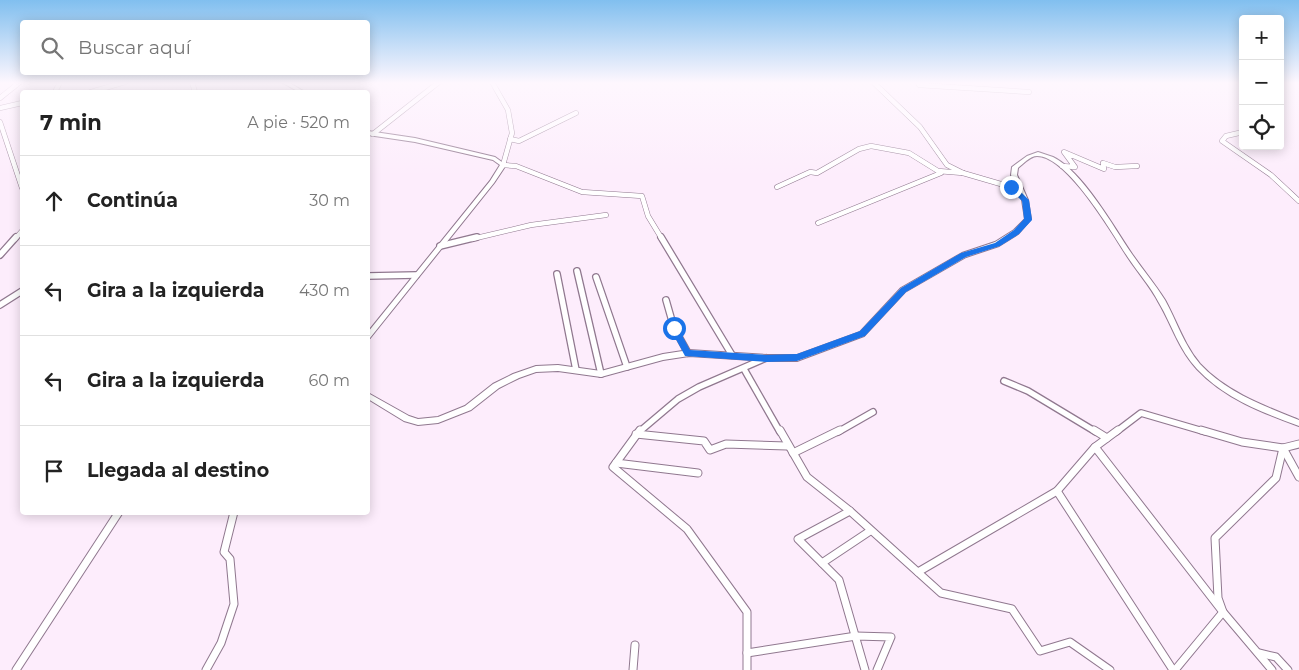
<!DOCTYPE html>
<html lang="es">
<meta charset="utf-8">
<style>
:root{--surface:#fff;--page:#f2f2f2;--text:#222;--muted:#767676;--line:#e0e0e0}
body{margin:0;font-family:Montserrat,sans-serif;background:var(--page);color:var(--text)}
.controls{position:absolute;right:15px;top:15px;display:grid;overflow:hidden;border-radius:5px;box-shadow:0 2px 12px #0003}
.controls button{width:45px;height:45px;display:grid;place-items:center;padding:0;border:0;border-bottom:1px solid var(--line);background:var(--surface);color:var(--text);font:25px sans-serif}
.stop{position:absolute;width:15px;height:15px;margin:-11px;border:4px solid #1a73e8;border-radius:50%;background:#fff}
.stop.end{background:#1a73e8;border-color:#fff;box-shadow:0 1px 5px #0008}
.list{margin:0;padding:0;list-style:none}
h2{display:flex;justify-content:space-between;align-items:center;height:65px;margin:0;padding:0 20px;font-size:21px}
h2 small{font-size:16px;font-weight:400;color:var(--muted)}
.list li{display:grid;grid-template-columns:32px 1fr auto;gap:15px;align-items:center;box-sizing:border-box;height:90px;padding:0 20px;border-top:1px solid var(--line)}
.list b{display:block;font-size:19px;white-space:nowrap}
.list em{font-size:16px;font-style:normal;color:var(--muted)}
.icon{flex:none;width:28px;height:28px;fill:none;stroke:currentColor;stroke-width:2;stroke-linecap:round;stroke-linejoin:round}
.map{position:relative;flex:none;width:1299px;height:670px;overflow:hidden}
.search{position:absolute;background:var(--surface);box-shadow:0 2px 12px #0003;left:20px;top:20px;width:350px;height:55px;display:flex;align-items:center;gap:12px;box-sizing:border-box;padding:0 18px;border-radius:5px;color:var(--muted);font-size:19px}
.panel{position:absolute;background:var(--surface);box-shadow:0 2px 12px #0003;left:20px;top:90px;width:350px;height:425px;border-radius:5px}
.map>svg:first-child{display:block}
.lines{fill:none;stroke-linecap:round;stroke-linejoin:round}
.minor-far2-casing{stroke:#90788f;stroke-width:5.5}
.minor-far1-casing{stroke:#90788f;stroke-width:8}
.minor-casing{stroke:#90788f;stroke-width:9}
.tertiary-casing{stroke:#90788f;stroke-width:2}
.minor-far2{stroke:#fff;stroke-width:4.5}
.minor-far1{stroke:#fff;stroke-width:5.5}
.minor{stroke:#fff;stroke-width:7}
.tertiary{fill:#fff;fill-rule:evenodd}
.route{fill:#1a73e8}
</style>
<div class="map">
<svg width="1299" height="670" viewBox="0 0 1299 670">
<rect width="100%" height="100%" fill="#fdedfc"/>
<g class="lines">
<defs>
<g id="minor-far2">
<path d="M192 82 195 92"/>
<path d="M492 82 508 110 512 133 503 165 516 166 582 192 642 196 648 216 662 239"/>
<path d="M873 82 920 127 947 165 963 173 1011 187 1024 198"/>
<path d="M918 82 919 85 1029 92"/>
<path d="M55 92 60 82"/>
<path d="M91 92 125 82"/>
<path d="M0 98 20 82"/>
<path d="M0 108 22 103"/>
<path d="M0 122 22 188"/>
<path d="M1243 132 1226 136 1222 141 1271 175 1299 201"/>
<path d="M373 134 439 82"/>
<path d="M510 139 519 141 576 113"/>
<path d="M1062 166 1075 167 1064 152 1104 169 1103 163 1115 167 1137 166"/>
<path d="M777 187 810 172 817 173 859 149 871 146 909 153 938 171 963 173"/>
<path d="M818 223 941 173"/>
<path d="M15 239 22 231"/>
<path d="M472 239 531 225 606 215"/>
</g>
<g id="minor-far1">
<path d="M661 237 732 355"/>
<path d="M440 246 477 237"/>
<path d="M0 255 16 237"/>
<path d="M577 271 601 374"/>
<path d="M557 274 576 370"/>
<path d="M368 276 416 275"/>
<path d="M596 277 627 367"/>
<path d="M666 300 674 328 688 353"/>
<path d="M0 305 22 291"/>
<path d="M744 369 780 432"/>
<path d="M1004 381 1028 391 1096 432"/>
<path d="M639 432 678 399 699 387 766 358"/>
<path d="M838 432 873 412"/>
<path d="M1116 432 1141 413 1206 432"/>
</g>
<g id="minor">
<path d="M640 430 613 467 687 529 747 612V670"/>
<path d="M780 430 807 477 850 511 941 593 1012 609 1040 651 1070 642 1110 670"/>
<path d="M1094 430 1107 438"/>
<path d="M1201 430 1242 442 1283 448 1299 477"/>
<path d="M636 434 704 441 710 450 726 444 787 446"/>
<path d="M1095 447 1223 612 1272 670"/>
<path d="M793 453 840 430"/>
<path d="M616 463 698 473"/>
<path d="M1057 491 1173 670"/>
<path d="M850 511 798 539 839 580 865 670"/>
<path d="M822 563 870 531"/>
<path d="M918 572 1057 491 1095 447 1118 430"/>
<path d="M747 653 856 636 891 637 877 670"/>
<path d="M1259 653 1276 657 1288 670"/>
<path d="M16 670 119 512"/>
<path d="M206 670 221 643 234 604 230 559 224 552 234 512"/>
<path d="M633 670 635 645"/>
<path d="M1175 670 1223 612 1218 598 1215 538 1276 478 1283 448 1299 444"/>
</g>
<g id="tertiary">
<path d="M281 82H288L305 92H299Z"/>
<path d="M368 131 415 138 495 157 506 165 494 183 370 338 368 339V332L490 181 500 165 493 160 415 142 368 135Z"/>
<path d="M1038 152C1043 154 1048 155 1053 157 1083 172 1113 226 1132 254 1143 270 1155 284 1165 300 1177 322 1184 345 1200 364 1226 392 1264 406 1299 420V426C1263 413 1224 398 1197 369 1179 350 1172 325 1159 303 1151 287 1139 274 1129 259 1113 235 1068 156 1037 156 1030 156 1023 164 1018 168L1017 175 1028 200 1031 219 1018 234 999 246 966 257 905 292 864 336 797 361H766L689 356 663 360 601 377 558 371 536 372 519 378 499 388 471 410 438 423 418 425 404 421 368 399V393L409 416 418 419 438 417 465 406 493 384 513 374 536 366 558 365 601 371 663 354 689 350 766 355H797L860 332 901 288 962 253 995 242 1014 230 1025 219 1022 200 1011 175 1012 167 1027 156Z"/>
</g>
</defs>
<use href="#minor-far2" class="minor-far2-casing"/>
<use href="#minor-far1" class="minor-far1-casing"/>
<use href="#minor" class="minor-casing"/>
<use href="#tertiary" class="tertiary-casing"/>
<use href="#minor-far2" class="minor-far2"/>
<use href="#minor-far1" class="minor-far1"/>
<use href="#minor" class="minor"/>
<use href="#tertiary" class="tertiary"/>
</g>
<linearGradient id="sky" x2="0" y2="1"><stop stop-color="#81bfef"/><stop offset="0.47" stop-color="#fef7fe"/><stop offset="1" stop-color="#fef7fe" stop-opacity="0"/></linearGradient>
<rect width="1299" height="176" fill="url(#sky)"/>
<path class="route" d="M1009 185H1014L1029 200 1032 220 1019 234 1000 246 966 257 906 292 865 336 797 361 766 362 685 356 670 328 671 326H677L690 350 766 355 797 354 860 331 901 288 961 253 995 243 1014 230 1024 219 1022 201 1009 188Z"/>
</svg>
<div class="controls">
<button>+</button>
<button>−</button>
<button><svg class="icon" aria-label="locate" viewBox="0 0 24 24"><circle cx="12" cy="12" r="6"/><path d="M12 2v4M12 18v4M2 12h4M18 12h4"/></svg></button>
</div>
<div class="stop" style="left:674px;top:328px"></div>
<div class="stop end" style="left:1011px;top:187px"></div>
<div class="search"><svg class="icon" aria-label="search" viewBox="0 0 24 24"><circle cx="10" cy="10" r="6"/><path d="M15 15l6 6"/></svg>Buscar aquí</div>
<section class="panel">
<h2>7 min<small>A pie · 520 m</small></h2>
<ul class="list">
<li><svg class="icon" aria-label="ahead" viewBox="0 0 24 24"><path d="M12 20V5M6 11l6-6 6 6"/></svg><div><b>Continúa</b></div><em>30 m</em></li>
<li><svg class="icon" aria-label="left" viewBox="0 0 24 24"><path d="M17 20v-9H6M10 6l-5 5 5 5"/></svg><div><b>Gira a la izquierda</b></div><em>430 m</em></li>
<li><svg class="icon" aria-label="left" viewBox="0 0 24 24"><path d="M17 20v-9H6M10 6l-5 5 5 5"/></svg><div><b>Gira a la izquierda</b></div><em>60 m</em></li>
<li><svg class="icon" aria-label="arrive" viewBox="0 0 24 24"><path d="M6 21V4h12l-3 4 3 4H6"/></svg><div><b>Llegada al destino</b></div></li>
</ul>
</section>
</div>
